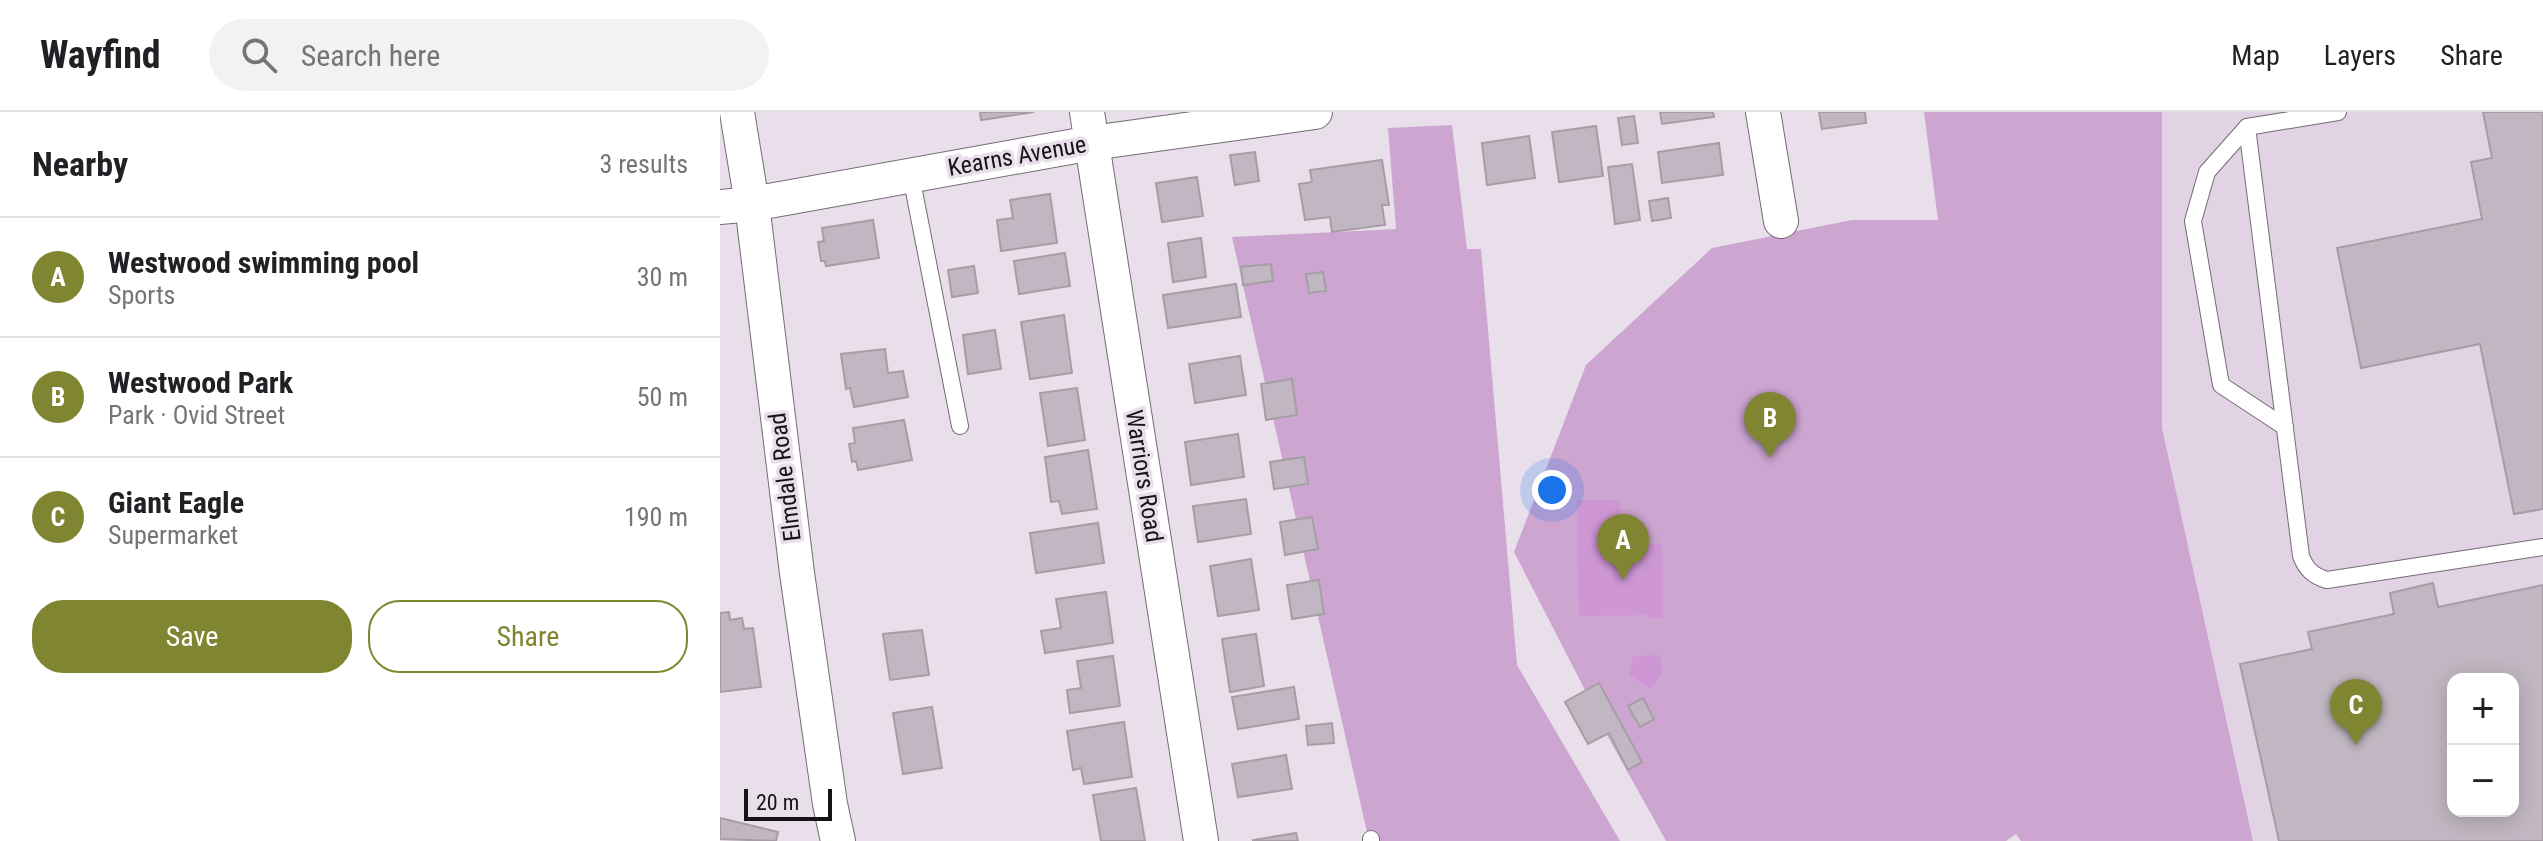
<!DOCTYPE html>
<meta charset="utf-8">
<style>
:root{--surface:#fff;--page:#f2f2f2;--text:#202124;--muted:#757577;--line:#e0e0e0;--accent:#7f8530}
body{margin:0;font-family:"Roboto Condensed",sans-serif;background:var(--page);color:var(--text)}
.controls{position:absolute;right:24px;bottom:24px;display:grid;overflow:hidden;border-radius:16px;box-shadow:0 4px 20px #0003}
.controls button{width:72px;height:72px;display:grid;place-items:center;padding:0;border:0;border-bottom:2px solid var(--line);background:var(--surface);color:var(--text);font:40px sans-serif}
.scale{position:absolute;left:24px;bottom:20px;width:88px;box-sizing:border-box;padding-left:8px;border:4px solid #171418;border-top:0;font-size:22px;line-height:28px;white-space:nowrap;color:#171418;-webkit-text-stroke:6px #e9dfea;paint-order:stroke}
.you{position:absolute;left:832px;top:378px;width:28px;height:28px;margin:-20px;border:6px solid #fff;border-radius:50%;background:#1a73e8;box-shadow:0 0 0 12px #1a73e833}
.badge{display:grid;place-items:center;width:52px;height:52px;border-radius:50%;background:var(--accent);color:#fff;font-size:26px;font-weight:700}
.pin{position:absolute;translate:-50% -66px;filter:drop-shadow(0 2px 4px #0008)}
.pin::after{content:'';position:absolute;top:42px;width:28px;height:24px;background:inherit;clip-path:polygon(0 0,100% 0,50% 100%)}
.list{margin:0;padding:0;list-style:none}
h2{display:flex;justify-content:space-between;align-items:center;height:104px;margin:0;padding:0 32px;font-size:34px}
h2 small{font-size:26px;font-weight:400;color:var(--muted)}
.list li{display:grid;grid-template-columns:52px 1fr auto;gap:24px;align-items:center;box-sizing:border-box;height:120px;padding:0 32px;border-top:2px solid var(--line)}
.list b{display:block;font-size:30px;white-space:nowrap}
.list p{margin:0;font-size:26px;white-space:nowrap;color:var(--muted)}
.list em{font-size:26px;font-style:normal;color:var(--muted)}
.actions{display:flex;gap:16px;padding:24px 32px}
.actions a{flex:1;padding:18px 0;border:2px solid var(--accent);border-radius:32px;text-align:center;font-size:28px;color:var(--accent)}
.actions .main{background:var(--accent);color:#fff}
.icon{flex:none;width:44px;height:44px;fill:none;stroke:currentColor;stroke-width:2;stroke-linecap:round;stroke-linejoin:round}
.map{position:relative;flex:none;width:1823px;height:729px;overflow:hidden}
header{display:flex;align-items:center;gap:48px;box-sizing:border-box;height:112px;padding:0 40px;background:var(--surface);border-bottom:2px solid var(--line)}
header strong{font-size:38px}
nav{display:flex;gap:44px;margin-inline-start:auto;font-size:28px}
.search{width:560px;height:72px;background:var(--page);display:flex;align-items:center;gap:20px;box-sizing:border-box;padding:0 28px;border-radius:44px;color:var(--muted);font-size:30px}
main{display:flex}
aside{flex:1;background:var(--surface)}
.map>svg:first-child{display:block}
.built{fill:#e2d3e4;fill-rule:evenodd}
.green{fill:#cca5d1}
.water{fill:#ce96d5}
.building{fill:#c1b7c2;stroke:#a69da7;stroke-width:2;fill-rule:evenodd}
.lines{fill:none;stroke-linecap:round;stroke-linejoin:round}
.service-casing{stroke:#746b75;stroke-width:18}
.minor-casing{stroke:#746b75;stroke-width:36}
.service{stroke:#fff;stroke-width:16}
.minor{stroke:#fff;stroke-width:34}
.labels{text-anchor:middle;stroke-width:7;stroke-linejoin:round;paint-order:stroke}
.street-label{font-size:24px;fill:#171418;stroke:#e9dfea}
</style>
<header>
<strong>Wayfind</strong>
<div class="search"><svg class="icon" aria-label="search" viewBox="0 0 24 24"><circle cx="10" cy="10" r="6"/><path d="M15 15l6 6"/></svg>Search here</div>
<nav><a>Map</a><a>Layers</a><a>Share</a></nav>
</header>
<main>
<aside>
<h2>Nearby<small>3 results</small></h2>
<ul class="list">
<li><span class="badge">A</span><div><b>Westwood swimming pool</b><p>Sports</p></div><em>30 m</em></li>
<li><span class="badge">B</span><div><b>Westwood Park</b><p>Park · Ovid Street</p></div><em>50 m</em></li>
<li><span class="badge">C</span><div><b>Giant Eagle</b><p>Supermarket</p></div><em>190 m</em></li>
</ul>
<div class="actions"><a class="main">Save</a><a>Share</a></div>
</aside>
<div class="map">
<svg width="1823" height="729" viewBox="0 0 1823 729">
<rect width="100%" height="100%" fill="#e9dfea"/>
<path class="built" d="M1442 0H1823V729H1533L1442 316ZM1733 567H1793V699H1733Z"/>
<g class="green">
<path d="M1204 0H1442V316L1533 729H1301L1296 722 1286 729H946L887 623 868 632 845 590 865 578 794 440 866 253 992 136 1132 108H1218Z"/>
<path d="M732 13 747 137H761L797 553 900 729H649L512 125 676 117 668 16Z"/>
</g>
<g class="water">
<path d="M857 388H900L901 432H942L943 506H929L928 503 859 504Z"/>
<path d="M939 543C945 557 942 567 929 576L909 563 913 544Z"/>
</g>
<g class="building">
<path d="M260 0H314L261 8Z"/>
<path d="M940 0H993L994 5 942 12Z"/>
<path d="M1099 0H1145L1146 11 1102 17Z"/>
<path d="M1763 0H1823V397L1794 402 1760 232 1641 256 1617 136 1762 107 1751 50 1772 46Z"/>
<path d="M914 4 918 31 902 33 898 6Z"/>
<path d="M876 14 883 64 839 70 832 20Z"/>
<path d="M809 24 815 66 767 73 762 31Z"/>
<path d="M999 31 1003 63 942 71 938 40Z"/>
<path d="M535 40 539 69 515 73 510 43Z"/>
<path d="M662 48 669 93H662L665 113 612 120 610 105 585 108 579 72 592 70 590 58Z"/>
<path d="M912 52 920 108 895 112 888 55Z"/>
<path d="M477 65 483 104 442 110 436 71Z"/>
<path d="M330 82 337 131 281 139 277 108 293 106 290 88Z"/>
<path d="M948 86 951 106 932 109 929 89Z"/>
<path d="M153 108 159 146 106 154 105 149H101L98 130 104 129 102 116Z"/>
<path d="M481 126 486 165 453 170 448 131Z"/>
<path d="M345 141 350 174 299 182 294 149Z"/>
<path d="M551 152 553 169 523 173 521 155Z"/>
<path d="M254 154 258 181 232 185 228 158Z"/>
<path d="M603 160 606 179 589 181 586 162Z"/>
<path d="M516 172 521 205 448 216 443 183Z"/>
<path d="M344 203 352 261 310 267 301 210Z"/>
<path d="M275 218 281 257 248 262 243 223Z"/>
<path d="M165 237 168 261 183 259 188 285 134 295 130 276 126 277 121 242Z"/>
<path d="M520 244 526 283 475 291 469 252Z"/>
<path d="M572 267 577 303 546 308 541 272Z"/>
<path d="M357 276 365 328 328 334 320 281Z"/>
<path d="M184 308 192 348 138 358 136 349 132 350 129 332 135 331 133 316Z"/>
<path d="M518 322 524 365 471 373 465 330Z"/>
<path d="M368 338 377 397 342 402 339 389 331 390 325 345Z"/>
<path d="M584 345 588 372 554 377 550 350Z"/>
<path d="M526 387 531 422 478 430 473 394Z"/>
<path d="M592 405 598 437 565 443 560 410Z"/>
<path d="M378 411 384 451 316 461 310 421Z"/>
<path d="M531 447 539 498 498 504 490 454Z"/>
<path d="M599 468 604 502 572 507 567 473Z"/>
<path d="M1713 471 1718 495 1823 473V729H1559L1520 552 1592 537 1588 520 1674 502 1670 481ZM1733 567H1793V699H1733Z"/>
<path d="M386 480 393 531 325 541 321 519 341 516 336 487Z"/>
<path d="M9 500 10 508 22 506 24 517 33 516 41 575 0 580V501Z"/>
<path d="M202 518 209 563 170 568 163 522Z"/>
<path d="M536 522 544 574 510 580 502 527Z"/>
<path d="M393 544 400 594 350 601 347 578 361 576 357 549Z"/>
<path d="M879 571 922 650 908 658 889 621 868 632 845 590Z"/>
<path d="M574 575 579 607 518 617 512 585Z"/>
<path d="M923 586 934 607 920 615 908 594Z"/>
<path d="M212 595 222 656 183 662 173 601Z"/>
<path d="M404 610 412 665 364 672 361 656 353 658 347 619Z"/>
<path d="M612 611 614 631 588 633 586 614Z"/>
<path d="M566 643 572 677 518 685 512 652Z"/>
<path d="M416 676 425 729H381L373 683Z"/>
<path d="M0 706 58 720 56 729 0 727Z"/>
<path d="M576 721 578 729H533V728Z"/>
</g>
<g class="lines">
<defs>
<g id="service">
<path d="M1527 15 1581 444C1586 457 1593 464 1607 468L1823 435"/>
<path d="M191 64 240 314"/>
<path d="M1565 315 1501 273 1473 109 1487 60 1527 15 1618 0"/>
<path d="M651 729V727"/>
</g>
<g id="minor">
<path d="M17 0 32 92 77 461 110 692 118 729"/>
<path d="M367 0 481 729"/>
<path d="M1043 0 1061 109"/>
<path d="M0 95 32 92 372 31 595 0"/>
</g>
</defs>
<use href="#service" class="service-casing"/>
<use href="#minor" class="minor-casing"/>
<use href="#service" class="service"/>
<use href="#minor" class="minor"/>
</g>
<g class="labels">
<g class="street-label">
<text transform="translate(297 44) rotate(-10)" y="8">Kearns Avenue</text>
<text transform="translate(424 364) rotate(81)" y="8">Warriors Road</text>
<text transform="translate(65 365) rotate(-97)" y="8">Elmdale Road</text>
</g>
</g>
</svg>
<div class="controls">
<button>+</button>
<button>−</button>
</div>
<div class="scale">20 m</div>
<div class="you"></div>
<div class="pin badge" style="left:903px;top:468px">A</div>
<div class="pin badge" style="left:1050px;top:346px">B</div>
<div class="pin badge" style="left:1636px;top:633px">C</div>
</div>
</main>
